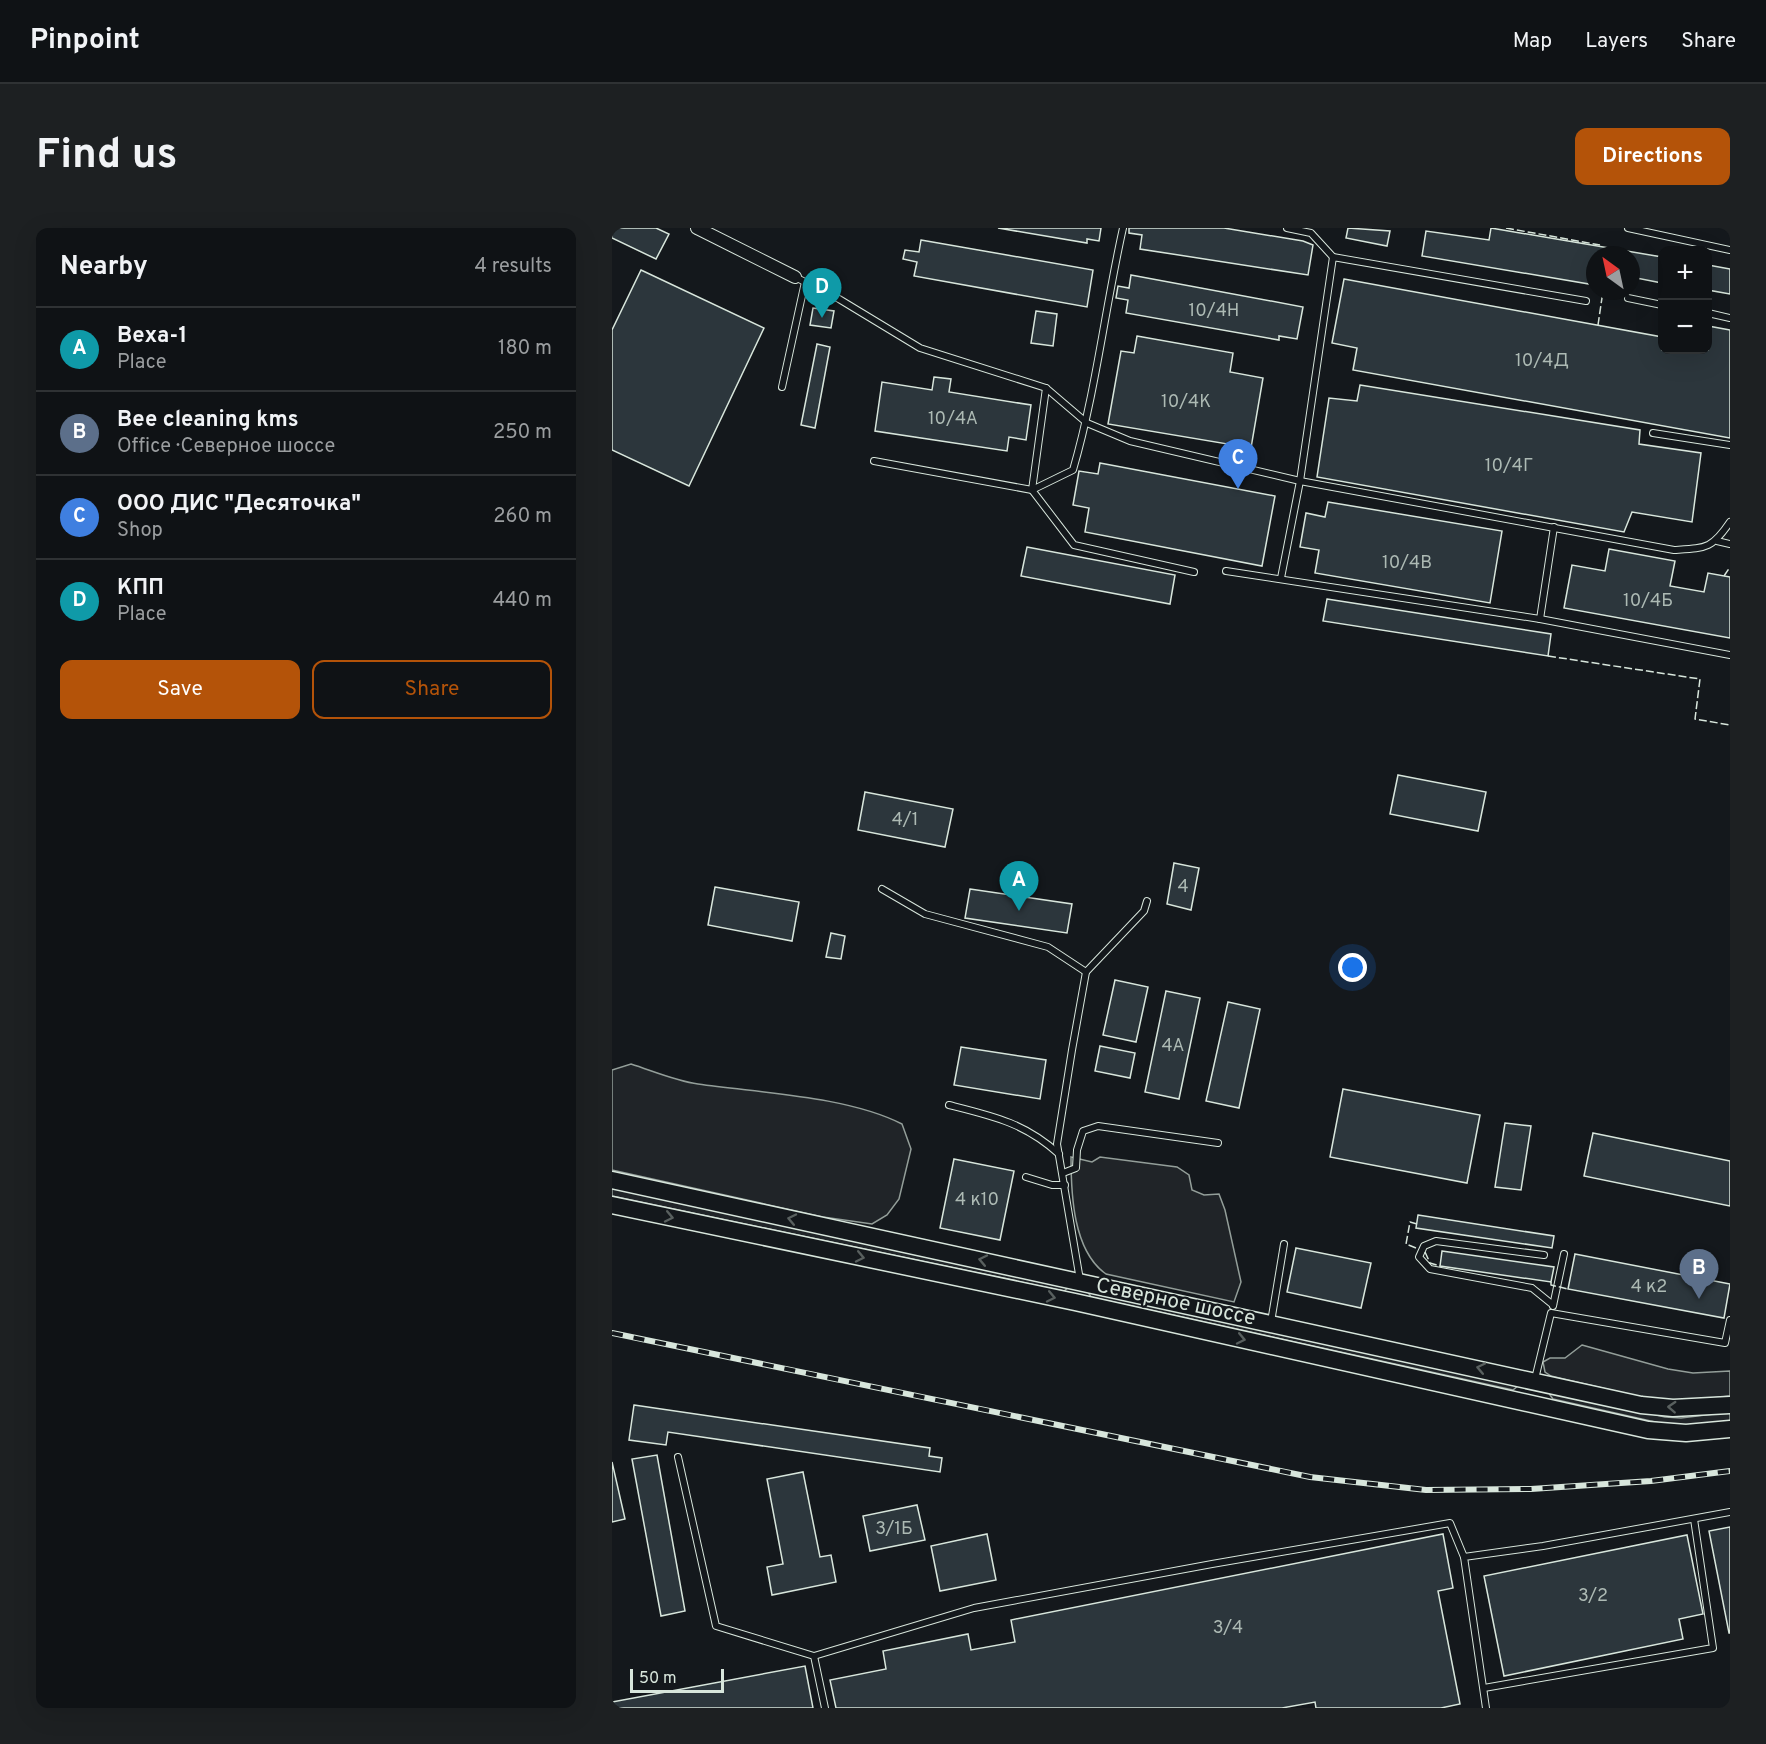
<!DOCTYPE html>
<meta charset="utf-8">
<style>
:root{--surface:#0f1215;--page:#1d2022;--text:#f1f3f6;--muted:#9b9ea0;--line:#2f3234;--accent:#b45309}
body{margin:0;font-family:Overpass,sans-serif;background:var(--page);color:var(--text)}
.controls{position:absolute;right:18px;top:18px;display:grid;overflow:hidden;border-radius:12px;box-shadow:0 6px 24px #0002}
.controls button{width:54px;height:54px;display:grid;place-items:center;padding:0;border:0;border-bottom:2px solid var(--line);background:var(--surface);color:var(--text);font:30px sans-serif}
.compass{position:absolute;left:974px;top:18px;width:54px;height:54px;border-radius:50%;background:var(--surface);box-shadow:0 6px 24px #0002;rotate:327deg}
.scale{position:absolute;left:18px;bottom:15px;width:94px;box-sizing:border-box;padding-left:6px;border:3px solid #d8e6dc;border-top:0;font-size:16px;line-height:21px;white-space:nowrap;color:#d8e6dc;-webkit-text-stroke:4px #14181c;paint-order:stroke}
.you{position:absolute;left:741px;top:740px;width:21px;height:21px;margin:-15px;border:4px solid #fff;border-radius:50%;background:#1a73e8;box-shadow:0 0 0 9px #1a73e833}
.badge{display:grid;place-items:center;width:39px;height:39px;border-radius:50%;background:var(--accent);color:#fff;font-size:20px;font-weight:700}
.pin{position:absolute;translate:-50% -50px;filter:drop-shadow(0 2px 3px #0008)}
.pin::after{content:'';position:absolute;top:32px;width:21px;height:18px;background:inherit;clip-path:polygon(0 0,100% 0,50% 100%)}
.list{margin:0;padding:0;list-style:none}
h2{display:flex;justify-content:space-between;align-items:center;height:78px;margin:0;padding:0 24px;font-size:26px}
h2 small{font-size:20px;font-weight:400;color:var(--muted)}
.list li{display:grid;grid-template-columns:39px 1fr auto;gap:18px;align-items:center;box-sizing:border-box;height:84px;padding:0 24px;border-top:2px solid var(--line)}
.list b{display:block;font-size:22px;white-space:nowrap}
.list p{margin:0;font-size:20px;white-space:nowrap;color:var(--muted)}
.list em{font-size:20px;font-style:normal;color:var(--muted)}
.actions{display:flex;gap:12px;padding:18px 24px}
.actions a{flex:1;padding:14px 0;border:2px solid var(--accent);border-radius:12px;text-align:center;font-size:21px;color:var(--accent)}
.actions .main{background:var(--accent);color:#fff}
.map{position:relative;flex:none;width:1118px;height:1480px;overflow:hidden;border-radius:12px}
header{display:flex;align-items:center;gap:36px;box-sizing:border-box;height:84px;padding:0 30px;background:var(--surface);border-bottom:2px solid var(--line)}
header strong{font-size:28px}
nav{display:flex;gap:33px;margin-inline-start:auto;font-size:21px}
.intro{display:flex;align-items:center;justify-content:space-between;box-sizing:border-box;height:144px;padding:0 36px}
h1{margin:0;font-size:42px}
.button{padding:15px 27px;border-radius:12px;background:var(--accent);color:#fff;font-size:21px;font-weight:700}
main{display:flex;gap:36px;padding:0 36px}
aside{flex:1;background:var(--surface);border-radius:12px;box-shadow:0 6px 24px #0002}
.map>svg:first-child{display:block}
.green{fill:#202428;stroke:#939e99;stroke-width:1.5}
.building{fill:#2c363c;stroke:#d8e6dc;stroke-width:1.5}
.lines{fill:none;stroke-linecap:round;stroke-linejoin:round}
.service-casing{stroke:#d8e6dc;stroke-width:8}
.minor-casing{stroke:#d8e6dc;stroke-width:14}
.secondary-casing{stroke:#d8e6dc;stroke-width:19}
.service{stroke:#14181c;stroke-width:6}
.minor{stroke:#14181c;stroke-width:12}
.secondary{stroke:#14181c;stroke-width:16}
.rail-casing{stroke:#d8e6dc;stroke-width:6}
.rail{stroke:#14181c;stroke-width:4;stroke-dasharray:11;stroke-linecap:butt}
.fence{stroke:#d8e6dc;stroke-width:1.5;stroke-dasharray:8 3;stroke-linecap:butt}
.oneway{stroke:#59605f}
.labels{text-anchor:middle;stroke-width:4.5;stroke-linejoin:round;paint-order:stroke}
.number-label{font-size:18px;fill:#adbab4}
.street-label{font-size:21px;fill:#d8e6dc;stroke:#14181c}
</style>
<header>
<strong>Pinpoint</strong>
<nav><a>Map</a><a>Layers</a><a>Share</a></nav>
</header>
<div class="intro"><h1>Find us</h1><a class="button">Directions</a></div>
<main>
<aside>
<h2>Nearby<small>4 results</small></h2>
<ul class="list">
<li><span class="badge" style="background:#0f9aa8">A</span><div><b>Веха-1</b><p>Place</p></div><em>180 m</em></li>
<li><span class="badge" style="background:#5c6f8a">B</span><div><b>Bee cleaning kms</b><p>Office · Северное шоссе</p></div><em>250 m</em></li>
<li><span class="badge" style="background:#3f7fe0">C</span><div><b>ООО ДИС &quot;Десяточка&quot;</b><p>Shop</p></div><em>260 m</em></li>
<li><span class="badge" style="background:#0f9aa8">D</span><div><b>КПП</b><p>Place</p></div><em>440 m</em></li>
</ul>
<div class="actions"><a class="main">Save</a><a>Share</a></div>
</aside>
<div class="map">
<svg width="1118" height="1480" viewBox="0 0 1118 1480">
<rect width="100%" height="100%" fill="#14181c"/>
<g class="green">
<path d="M19 836C41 843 64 853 86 856 148 865 235 868 290 896L299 921 287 971 275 987 260 996 211 989 0 942V842Z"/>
<path d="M459 929 480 934 488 929 565 939 577 947 580 962 592 967 607 966 613 982 629 1054 622 1074 494 1046C461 1023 459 966 459 929Z"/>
<path d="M0 960 456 1060 452 1063 0 968Z"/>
<path d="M476 1064 907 1157 901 1162 479 1069Z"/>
<path d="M970 1117 1056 1141 1081 1145 1118 1143V1168L1072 1173 1041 1172 939 1148 933 1144 931 1134 938 1130H953Z"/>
<path d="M943 1163 1053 1189 1069 1190 1118 1184V1193L1077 1198 1052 1196 941 1171 938 1167Z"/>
</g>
<g class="building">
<path d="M0 0H44L57 6 44 31 0 10Z"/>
<path d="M386 0H489L487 13 475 11V15Z"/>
<path d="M517 0H612L691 13 701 17 696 47 528 21 530 7 517 5Z"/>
<path d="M736 0 778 3 775 18 734 10Z"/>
<path d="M879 0 1050 29V55L1019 49V27H983V57L810 28 814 3 877 12Z"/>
<path d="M309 12 481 42 475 79 302 48 305 34 291 31 293 22 307 24Z"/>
<path d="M1096 37 1118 41V66L1096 62Z"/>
<path d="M29 42 152 100 77 258 0 222V102Z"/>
<path d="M519 47 691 79 685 111 667 108V112L514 85 516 72 504 70 506 58 517 60Z"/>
<path d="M732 51 1050 109V122H1096V98L1118 102V210L741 142 745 120 720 115Z"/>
<path d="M201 80 222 83 219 100 198 97Z"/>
<path d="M424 83 445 86 441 118 419 115Z"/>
<path d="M525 108 621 125 618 144 651 150 639 220 496 196 509 123 522 125Z"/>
<path d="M205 116 218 119 203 200 189 197Z"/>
<path d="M322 149 339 151 337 164 419 177 414 212 397 209 395 223 263 203 270 154 320 162Z"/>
<path d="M748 157 1028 202 1027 216 1089 225 1080 294 1020 284 1012 304 705 249 717 170 745 173Z"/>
<path d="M488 235 663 268 650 338 473 304 477 280 461 277 467 243 486 246Z"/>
<path d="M716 274 890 303 878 375 703 345 707 322 688 319 694 285 713 289Z"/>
<path d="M415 319 563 347 558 376 409 348Z"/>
<path d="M997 321 1063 333 1058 358 1092 364 1096 345 1118 349V410L952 380 960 337 993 343Z"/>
<path d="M715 371 939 406 936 428 711 393Z"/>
<path d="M786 547 874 564 866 603 778 586Z"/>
<path d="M253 564 341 581 333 619 246 602Z"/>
<path d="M562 635 587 640 579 682 555 676Z"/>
<path d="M103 659 187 674 180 713 96 697Z"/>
<path d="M358 661 460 676 455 705 353 690Z"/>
<path d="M219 705 233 708 229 731 214 729Z"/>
<path d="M503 752 536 759 524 814 491 807Z"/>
<path d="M554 763 588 770 567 871 533 864Z"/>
<path d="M616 774 648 781 627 880 594 873Z"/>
<path d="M488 818 523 825 518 850 483 843Z"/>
<path d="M349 819 434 832 428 871 342 857Z"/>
<path d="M731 861 868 887 855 955 718 929Z"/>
<path d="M893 895 919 898 909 962 883 959Z"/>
<path d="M981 905 1118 933V978L972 948Z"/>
<path d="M342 931 402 943 388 1012 328 1000Z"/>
<path d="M806 987 942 1008 940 1020 804 1000Z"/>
<path d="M684 1020 759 1035 749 1080 675 1064Z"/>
<path d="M830 1023 942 1039 939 1054 828 1038Z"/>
<path d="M963 1026 1118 1056 1112 1090 956 1061Z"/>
<path d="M22 1177 318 1220 317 1228 330 1230 328 1244 56 1204 54 1217 17 1212Z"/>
<path d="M45 1227 73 1383 49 1388 20 1231Z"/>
<path d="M0 1234 13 1291 0 1294Z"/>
<path d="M191 1244 208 1329 219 1327 224 1354 160 1367 155 1339 171 1336 155 1251Z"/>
<path d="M305 1277 313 1312 258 1323 251 1288Z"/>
<path d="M1118 1299V1405H1117L1097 1303Z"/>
<path d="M375 1306 384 1352 328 1363 319 1318Z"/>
<path d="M831 1306 841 1360 826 1363 848 1476 829 1480H704L703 1474 670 1480H224L218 1452 274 1441 271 1423 356 1406 359 1422 403 1414 399 1392Z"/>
<path d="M1075 1307 1091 1386 1067 1391 1071 1411 892 1448 872 1348Z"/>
<path d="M193 1438 201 1480H0V1474Z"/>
</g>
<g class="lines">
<defs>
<g id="service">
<path d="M511 0C493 80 484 163 461 242L420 262 462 317 582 344"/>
<path d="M675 0 699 5 721 29"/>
<path d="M1016 0 1118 22"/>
<path d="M183 49 227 71 308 120 434 160 475 195 518 213 688 253 1062 322C1094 320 1100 321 1118 294"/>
<path d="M1016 70 1050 77"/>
<path d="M1096 85 1118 90"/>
<path d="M170 159 193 54"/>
<path d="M1041 205 1118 217"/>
<path d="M262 233 420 262 434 160"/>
<path d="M1105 313 1118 316"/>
<path d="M614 343 928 391 1118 427"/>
<path d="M669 350 688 253 721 29 974 73"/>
<path d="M928 391 942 299"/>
<path d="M270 661 313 686 436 719 474 744"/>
<path d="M337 877C381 888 413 895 447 926"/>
<path d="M451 945 464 940 465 922 471 903 486 898 606 915"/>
<path d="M414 949 440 957H453"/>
<path d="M932 1027 824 1013 812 1018 807 1029 818 1041 920 1060 941 1077"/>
<path d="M468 1052 445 916 460 822 474 744 532 683 535 673"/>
<path d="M941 1078 952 1026"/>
<path d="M659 1094 672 1016"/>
<path d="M923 1151 939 1085 1113 1115 1118 1092"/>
<path d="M66 1229 104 1398 202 1428 213 1480"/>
<path d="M202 1428 362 1380 600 1336 838 1295 852 1329"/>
<path d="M872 1460 1101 1420 1082 1291"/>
<path d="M874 1480 852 1329 931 1318 1118 1284"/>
</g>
<path id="minor" d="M85 0 183 49"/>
<g id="secondary">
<path d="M0 952 1029 1177 1061 1180 1118 1177"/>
<path d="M0 977 463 1074 1036 1202 1074 1205 1118 1201"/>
</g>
</defs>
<use href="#service" class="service-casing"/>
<use href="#minor" class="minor-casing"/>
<use href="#secondary" class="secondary-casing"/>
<use href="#service" class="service"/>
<use href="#minor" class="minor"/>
<use href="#secondary" class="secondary"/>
<defs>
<path id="rail" d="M0 1105 698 1249 814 1262 919 1261 1039 1253 1118 1243"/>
</defs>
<use href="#rail" class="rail-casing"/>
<use href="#rail" class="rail"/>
<g class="fence">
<path d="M894 0 988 17"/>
<path d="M986 97 991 63"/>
<path d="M1112 348 1118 339"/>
<path d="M936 428 1088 451 1083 491 1118 497"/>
<path d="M804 1020 794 1016 798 994 805 996"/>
<path d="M813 1024 818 1035 828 1038"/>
<path d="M939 1054V1057L956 1061"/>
</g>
</g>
<defs><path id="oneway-chevron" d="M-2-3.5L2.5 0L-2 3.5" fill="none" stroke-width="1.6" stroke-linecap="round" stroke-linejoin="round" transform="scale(1.5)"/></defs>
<g class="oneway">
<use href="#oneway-chevron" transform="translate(57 989) rotate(12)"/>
<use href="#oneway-chevron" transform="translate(180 991) rotate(-168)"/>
<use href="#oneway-chevron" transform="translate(248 1029) rotate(12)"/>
<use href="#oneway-chevron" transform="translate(371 1032) rotate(-168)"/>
<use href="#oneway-chevron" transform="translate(439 1069) rotate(12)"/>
<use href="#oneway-chevron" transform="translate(629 1111) rotate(12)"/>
<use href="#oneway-chevron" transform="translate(869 1140) rotate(-168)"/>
<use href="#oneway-chevron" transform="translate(1060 1179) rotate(-177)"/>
</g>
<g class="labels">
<g class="number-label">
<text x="602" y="88">10/4Н</text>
<text x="930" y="138">10/4Д</text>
<text x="574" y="179">10/4К</text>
<text x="341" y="196">10/4А</text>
<text x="897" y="243">10/4Г</text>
<text x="795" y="340">10/4В</text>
<text x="1036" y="378">10/4Б</text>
<text x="293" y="597">4/1</text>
<text x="571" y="664">4</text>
<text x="561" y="823">4А</text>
<text x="365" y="977">4 к10</text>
<text x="1037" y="1064">4 к2</text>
<text x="282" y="1306">3/1Б</text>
<text x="981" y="1373">3/2</text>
<text x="616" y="1405">3/4</text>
</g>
<g class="street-label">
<text transform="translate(564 1073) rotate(12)" y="7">Северное шоссе</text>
</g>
</g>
</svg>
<div class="controls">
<button>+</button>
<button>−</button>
</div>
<svg class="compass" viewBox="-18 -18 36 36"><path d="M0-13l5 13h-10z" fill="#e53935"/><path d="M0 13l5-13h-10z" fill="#9b9ea0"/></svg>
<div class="scale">50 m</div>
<div class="you"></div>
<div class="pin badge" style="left:407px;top:683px;background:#0f9aa8">A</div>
<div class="pin badge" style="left:1087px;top:1071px;background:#5c6f8a">B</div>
<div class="pin badge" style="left:626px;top:261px;background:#3f7fe0">C</div>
<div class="pin badge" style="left:210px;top:90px;background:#0f9aa8">D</div>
</div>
</main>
